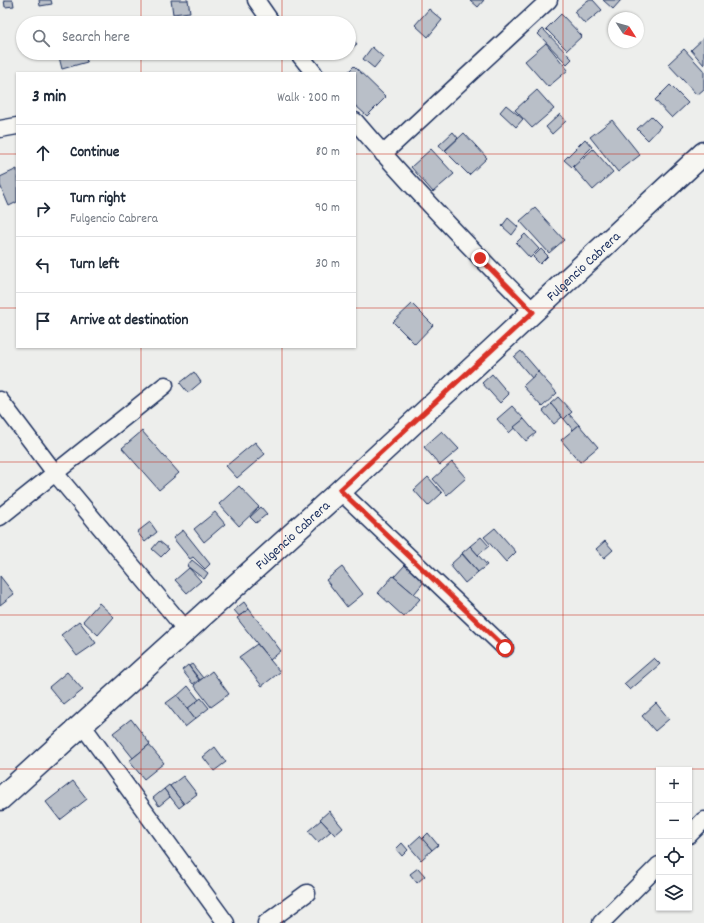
<!DOCTYPE html>
<meta charset="utf-8">
<style>
:root{--surface:#fff;--page:#f2f2f3;--text:#1f2937;--muted:#747a83;--line:#e0e1e3}
body{margin:0;font-family:Dekko,sans-serif;background:var(--page);color:var(--text)}
.controls{position:absolute;right:12px;bottom:12px;display:grid;overflow:hidden;border-radius:0px;box-shadow:0 1px 3px #0004}
.controls button{width:36px;height:36px;display:grid;place-items:center;padding:0;border:0;border-bottom:1px solid var(--line);background:var(--surface);color:var(--text);font:20px sans-serif}
.compass{position:absolute;left:608px;top:12px;width:36px;height:36px;border-radius:50%;background:var(--surface);box-shadow:0 1px 3px #0004;rotate:126deg}
.stop{position:absolute;width:12px;height:12px;margin:-9px;border:3px solid #d93025;border-radius:50%;background:#fff}
.stop.end{background:#d93025;border-color:#fff;box-shadow:0 1px 4px #0008}
.list{margin:0;padding:0;list-style:none}
h2{display:flex;justify-content:space-between;align-items:center;height:52px;margin:0;padding:0 16px;font-size:17px}
h2 small{font-size:13px;font-weight:400;color:var(--muted)}
.list li{display:grid;grid-template-columns:26px 1fr auto;gap:12px;align-items:center;box-sizing:border-box;height:56px;padding:0 16px;border-top:1px solid var(--line)}
.list b{display:block;font-size:15px;white-space:nowrap}
.list p{margin:0;font-size:13px;white-space:nowrap;color:var(--muted)}
.list em{font-size:13px;font-style:normal;color:var(--muted)}
.icon{flex:none;width:22px;height:22px;fill:none;stroke:currentColor;stroke-width:2;stroke-linecap:round;stroke-linejoin:round}
.map{position:relative;flex:none;width:704px;height:923px;overflow:hidden}
.search{position:absolute;background:var(--surface);box-shadow:0 1px 3px #0004;left:16px;top:16px;width:340px;height:44px;display:flex;align-items:center;gap:10px;box-sizing:border-box;padding:0 14px;border-radius:22px;color:var(--muted);font-size:15px}
.panel{position:absolute;background:var(--surface);box-shadow:0 1px 3px #0004;left:16px;top:72px;width:340px;height:276px;border-radius:0px}
.map>svg:first-child{display:block}
.building{fill:#b9bfc8;stroke:#1b2f5e}
.lines{fill:none;stroke-linecap:round;stroke-linejoin:round}
.minor-casing{stroke:#1b2f5e;stroke-width:19}
.secondary-casing{stroke:#1b2f5e;stroke-width:25}
.minor{stroke:#f6f6f2;stroke-width:16}
.secondary{stroke:#f6f6f2;stroke-width:22}
.route{stroke:#d93025;stroke-width:5}
.grid{fill:none;stroke:#c8321e;stroke-width:1;stroke-opacity:0.55}
.labels{text-anchor:middle;stroke-width:3.5;stroke-linejoin:round;paint-order:stroke}
.street-label{font-size:14px;fill:#1b2f5e;stroke:#f6f6f2}
</style>
<div class="map">
<svg width="704" height="923" viewBox="0 0 704 923">
<rect width="100%" height="100%" fill="#edeeec"/>
<filter id="ink" filterUnits="userSpaceOnUse"><feTurbulence type="fractalNoise" baseFrequency=".025" numOctaves="2"/><feDisplacementMap in="SourceGraphic" scale="8" xChannelSelector="R" yChannelSelector="G"/><feConvolveMatrix kernelMatrix="1 2 1 2 8 2 1 2 1" color-interpolation-filters="sRGB"/></filter>
<g filter="url(#ink)">
<g class="building">
<path d="M4 0H13L14 6 5 7Z"/>
<path d="M39 0H51L52 4 40 6Z"/>
<path d="M171 0H188L190 12 173 14Z"/>
<path d="M470 0H484L478 7Z"/>
<path d="M588 0H593L602 10 585 24 574 12Z"/>
<path d="M603 0H621L613 9Z"/>
<path d="M429 9 442 20 428 37 415 25Z"/>
<path d="M561 14 582 36 567 50 546 29Z"/>
<path d="M543 29 572 59 567 64 538 34Z"/>
<path d="M349 35 357 44 349 50Z"/>
<path d="M704 38V65L691 50Z"/>
<path d="M546 43 568 70 548 87 525 61Z"/>
<path d="M372 47 383 57 374 68 363 59Z"/>
<path d="M684 49 704 71V89L697 95 668 64Z"/>
<path d="M58 53H84L87 62 62 69Z"/>
<path d="M354 66 386 97 367 116 355 105V73H347Z"/>
<path d="M670 85 688 103 672 118 655 100Z"/>
<path d="M537 90 554 109 532 128 515 110Z"/>
<path d="M506 105 523 119 516 127 500 112Z"/>
<path d="M560 114 566 121 552 134 546 127Z"/>
<path d="M651 116 661 126 648 140 637 129Z"/>
<path d="M612 120 640 155 618 172 590 137Z"/>
<path d="M453 132 458 138 444 151 439 145Z"/>
<path d="M464 133 487 158 469 175 445 151Z"/>
<path d="M585 139 592 147 572 167 564 160Z"/>
<path d="M431 149 454 174 433 192 411 167Z"/>
<path d="M593 149 613 172 593 190 573 167Z"/>
<path d="M17 169V202L9 206 0 185V177Z"/>
<path d="M535 208 564 240 549 253 520 221Z"/>
<path d="M508 218 518 227 512 235 502 226Z"/>
<path d="M525 234 539 249 530 258 516 243Z"/>
<path d="M541 249 548 256 540 264 533 257Z"/>
<path d="M412 304 433 325 415 344 393 322Z"/>
<path d="M521 351 539 372 532 378 514 357Z"/>
<path d="M194 372 201 382 188 393 180 383Z"/>
<path d="M538 372 557 393 542 407 523 386Z"/>
<path d="M492 374 509 394 500 403 482 383Z"/>
<path d="M558 397 572 412 564 419 550 404Z"/>
<path d="M551 404 562 417 554 424 543 411Z"/>
<path d="M512 406 524 419 509 433 497 419Z"/>
<path d="M569 414 579 425 573 430 564 419Z"/>
<path d="M524 419 536 433 526 441 514 427Z"/>
<path d="M579 425 598 447 580 462 561 440Z"/>
<path d="M142 431 179 473 159 490 122 448Z"/>
<path d="M442 431 459 449 440 465 424 447Z"/>
<path d="M255 442 265 454 237 478 226 466Z"/>
<path d="M452 462 466 478 447 495 433 479Z"/>
<path d="M428 477 442 493 428 506 414 490Z"/>
<path d="M239 486 259 507 239 526 219 504Z"/>
<path d="M261 507 267 514 256 523 250 517Z"/>
<path d="M215 512 225 524 204 542 194 529Z"/>
<path d="M150 522 157 532 145 542 137 532Z"/>
<path d="M495 528 516 552 506 562 484 537Z"/>
<path d="M183 530 210 564 205 569 193 557 190 559 173 538Z"/>
<path d="M481 537 489 546 478 555 470 546Z"/>
<path d="M159 541 169 549 161 557 152 549Z"/>
<path d="M605 541 613 550 604 558 596 549Z"/>
<path d="M470 546 487 565 478 572 462 553Z"/>
<path d="M462 554 478 572 465 583 450 565Z"/>
<path d="M192 560 208 573 204 579 187 566Z"/>
<path d="M405 565 424 582 414 594 394 577Z"/>
<path d="M342 567 363 594 347 607 326 580Z"/>
<path d="M189 568 201 581 187 593 175 580Z"/>
<path d="M0 576 14 594 0 605Z"/>
<path d="M393 576 420 599 404 617 378 593Z"/>
<path d="M244 602 249 609 239 616 234 610Z"/>
<path d="M99 603 114 617 98 635 83 621Z"/>
<path d="M249 609 281 651 270 660 237 618Z"/>
<path d="M79 621 96 643 77 656 61 635Z"/>
<path d="M257 644 280 672 262 686 239 657Z"/>
<path d="M654 658 660 664 630 690 624 684Z"/>
<path d="M192 664 203 678 200 680 189 666Z"/>
<path d="M188 665 199 680 193 684 182 670Z"/>
<path d="M212 671 229 694 211 707 194 685Z"/>
<path d="M67 672 83 690 64 705 49 687Z"/>
<path d="M188 686 199 700 187 709 177 696Z"/>
<path d="M177 695 195 719 185 727 166 703Z"/>
<path d="M201 698 209 708 195 719 187 709Z"/>
<path d="M656 703 669 719 655 731 642 716Z"/>
<path d="M131 719 150 744 133 758 113 733Z"/>
<path d="M149 745 164 763 144 779 129 761Z"/>
<path d="M215 747 226 762 214 771 203 757Z"/>
<path d="M183 776 197 794 184 804 170 786Z"/>
<path d="M73 781 87 799 60 820 46 802Z"/>
<path d="M169 785 184 804 179 808 164 789Z"/>
<path d="M164 789 170 797 159 806 153 798Z"/>
<path d="M329 811 343 828 335 835 320 819Z"/>
<path d="M321 820 331 831 318 842 308 831Z"/>
<path d="M428 833 438 845 432 850 422 839Z"/>
<path d="M420 836 432 850 421 860 409 846Z"/>
<path d="M402 843 408 850 402 856 396 849Z"/>
<path d="M418 868 425 876 417 883 410 874Z"/>
</g>
<g class="lines">
<defs>
<g id="minor">
<path d="M256 0 272 23"/>
<path d="M298 53 314 73"/>
<path d="M355 121C411 187 472 250 533 311"/>
<path d="M0 129 17 126"/>
<path d="M383 154 549 0"/>
<path d="M0 400 55 473 186 630"/>
<path d="M340 491 505 648"/>
<path d="M0 517 165 385"/>
<path d="M83 726 226 923"/>
<path d="M689 835 704 820"/>
<path d="M266 923 307 893"/>
<path d="M601 923 659 865"/>
</g>
<g id="secondary">
<path id="s1" d="M0 799 340 491 704 153"/>
</g>
</defs>
<use href="#minor" class="minor-casing"/>
<use href="#secondary" class="secondary-casing"/>
<use href="#minor" class="minor"/>
<use href="#secondary" class="secondary"/>
</g>
</g>
<g class="lines" filter="url(#ink)">
<path class="route" d="M480 258 533 312 340 490 505 648"/>
</g>
<path class="grid" d="M141 0V23M282 0V23M422 0V923M563 0V923M141 53V73M282 53V73M0 154H17M355 154H704M0 308H17M355 308H704M141 347V923M282 347V923M0 462H704M0 615H704M0 769H704"/>
<g class="labels">
<g class="street-label">
<text dy="5" stroke="none"><textPath href="#s1" startOffset="790">Fulgencio Cabrera</textPath></text>
<text dy="5" stroke="none"><textPath href="#s1" startOffset="394">Fulgencio Cabrera</textPath></text>
</g>
</g>
</svg>
<div class="controls">
<button>+</button>
<button>−</button>
<button><svg class="icon" aria-label="locate" viewBox="0 0 24 24"><circle cx="12" cy="12" r="6"/><path d="M12 2v4M12 18v4M2 12h4M18 12h4"/></svg></button>
<button><svg class="icon" aria-label="layers" viewBox="0 0 24 24"><path d="M12 4l9 5-9 5-9-5zM3 14l9 5 9-5"/></svg></button>
</div>
<svg class="compass" viewBox="-18 -18 36 36"><path d="M0-13l5 13h-10z" fill="#e53935"/><path d="M0 13l5-13h-10z" fill="#747a83"/></svg>
<div class="stop" style="left:505px;top:648px"></div>
<div class="stop end" style="left:480px;top:258px"></div>
<div class="search"><svg class="icon" aria-label="search" viewBox="0 0 24 24"><circle cx="10" cy="10" r="6"/><path d="M15 15l6 6"/></svg>Search here</div>
<section class="panel">
<h2>3 min<small>Walk · 200 m</small></h2>
<ul class="list">
<li><svg class="icon" aria-label="ahead" viewBox="0 0 24 24"><path d="M12 20V5M6 11l6-6 6 6"/></svg><div><b>Continue</b></div><em>80 m</em></li>
<li><svg class="icon" aria-label="right" viewBox="0 0 24 24"><path d="M7 20v-9h11M14 6l5 5-5 5"/></svg><div><b>Turn right</b><p>Fulgencio Cabrera</p></div><em>90 m</em></li>
<li><svg class="icon" aria-label="left" viewBox="0 0 24 24"><path d="M17 20v-9H6M10 6l-5 5 5 5"/></svg><div><b>Turn left</b></div><em>30 m</em></li>
<li><svg class="icon" aria-label="arrive" viewBox="0 0 24 24"><path d="M6 21V4h12l-3 4 3 4H6"/></svg><div><b>Arrive at destination</b></div></li>
</ul>
</section>
</div>
